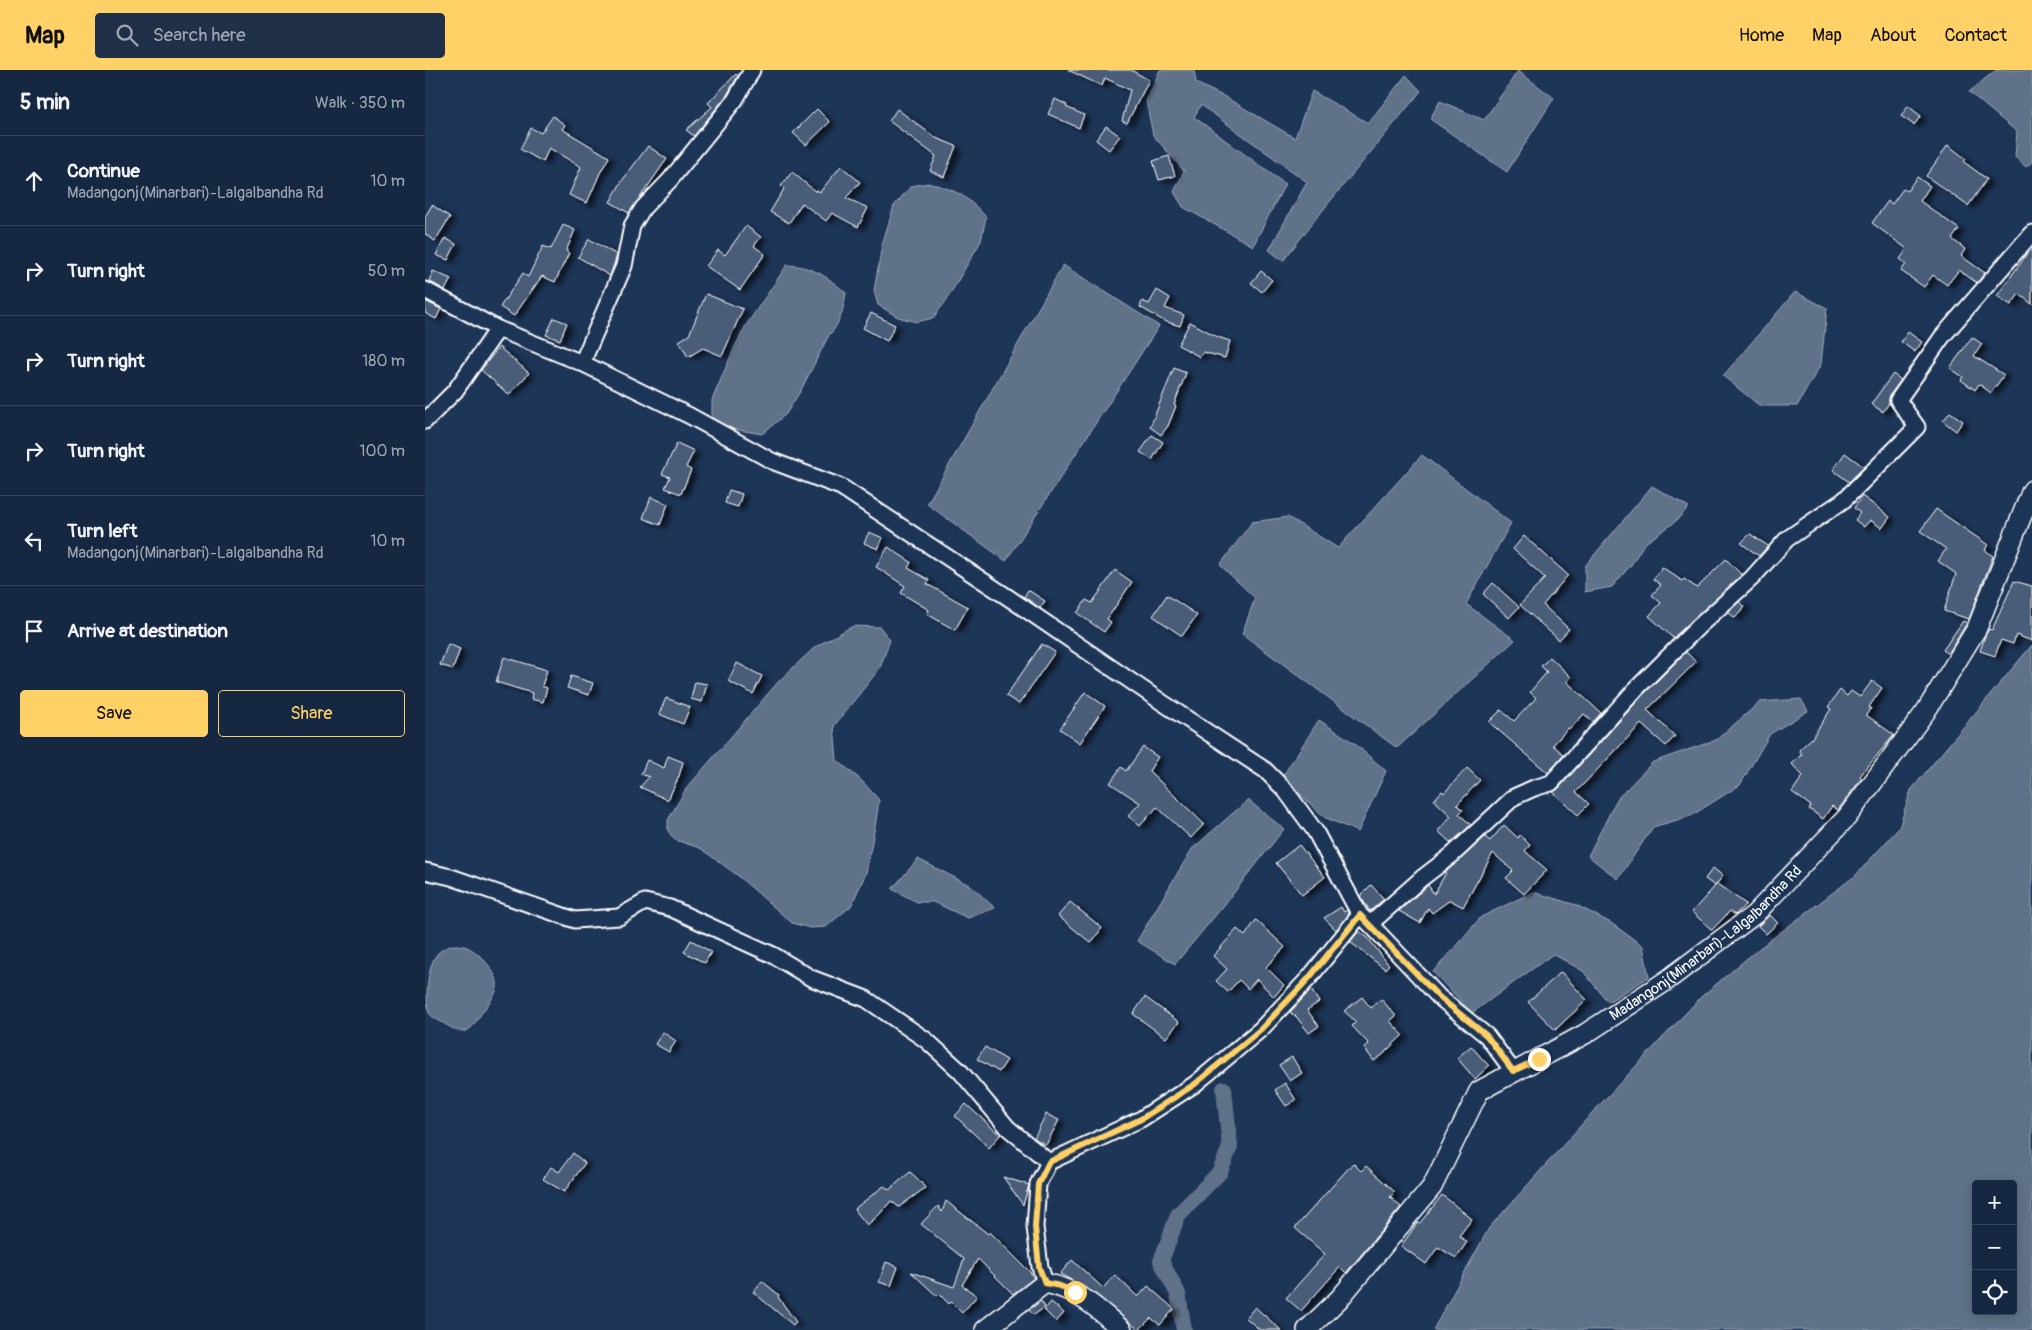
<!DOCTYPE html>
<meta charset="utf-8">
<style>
:root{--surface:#162841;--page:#1f3048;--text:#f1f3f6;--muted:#9ea6b1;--line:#35445a;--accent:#ffd166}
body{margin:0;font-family:Pangolin,sans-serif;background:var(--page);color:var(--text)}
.controls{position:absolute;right:15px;bottom:15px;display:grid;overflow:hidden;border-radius:5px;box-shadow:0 2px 12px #0003}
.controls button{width:45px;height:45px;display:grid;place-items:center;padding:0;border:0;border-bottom:1px solid var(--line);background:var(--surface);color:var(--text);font:25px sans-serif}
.stop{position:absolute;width:15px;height:15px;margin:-11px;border:4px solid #ffd166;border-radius:50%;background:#fff}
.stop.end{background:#ffd166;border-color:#fff;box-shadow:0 1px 5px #0008}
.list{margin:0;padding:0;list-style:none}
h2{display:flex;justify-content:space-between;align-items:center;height:65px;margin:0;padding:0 20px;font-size:21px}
h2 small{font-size:16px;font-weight:400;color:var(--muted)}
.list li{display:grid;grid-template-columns:32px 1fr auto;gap:15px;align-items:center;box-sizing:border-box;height:90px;padding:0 20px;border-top:1px solid var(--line)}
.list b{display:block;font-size:19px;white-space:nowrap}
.list p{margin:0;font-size:16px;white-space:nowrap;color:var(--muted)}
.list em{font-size:16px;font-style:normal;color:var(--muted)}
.actions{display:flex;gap:10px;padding:15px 20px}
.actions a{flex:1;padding:11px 0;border:1px solid var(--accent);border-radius:5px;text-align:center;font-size:18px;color:var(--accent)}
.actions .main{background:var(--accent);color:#111}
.icon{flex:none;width:28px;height:28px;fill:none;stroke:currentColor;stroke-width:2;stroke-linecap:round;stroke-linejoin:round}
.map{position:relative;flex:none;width:1607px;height:1260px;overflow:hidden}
header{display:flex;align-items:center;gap:30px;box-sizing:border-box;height:70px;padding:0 25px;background:var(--accent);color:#111}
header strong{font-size:24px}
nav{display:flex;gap:28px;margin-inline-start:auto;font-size:18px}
.search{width:350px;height:45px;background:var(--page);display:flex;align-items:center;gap:12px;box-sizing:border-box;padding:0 18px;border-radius:5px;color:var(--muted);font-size:19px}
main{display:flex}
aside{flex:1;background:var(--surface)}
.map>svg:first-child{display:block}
.water{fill:#617289;stroke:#a0aab8;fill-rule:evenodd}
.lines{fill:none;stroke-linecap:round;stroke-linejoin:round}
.canal{stroke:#617289;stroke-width:16}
.building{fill:#4a5d79;stroke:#fff;filter:url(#shadow)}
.minor-casing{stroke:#fff;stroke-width:19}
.major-casing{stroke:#fff;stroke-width:22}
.minor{stroke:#1d3557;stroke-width:15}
.major{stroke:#1d3557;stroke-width:19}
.route{stroke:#ffd166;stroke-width:6}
.labels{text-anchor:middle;stroke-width:4.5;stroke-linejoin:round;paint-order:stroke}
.street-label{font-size:15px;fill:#fff;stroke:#1d3557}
</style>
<header>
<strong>Map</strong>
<div class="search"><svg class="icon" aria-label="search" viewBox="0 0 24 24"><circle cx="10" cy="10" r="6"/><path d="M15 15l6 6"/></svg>Search here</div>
<nav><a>Home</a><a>Map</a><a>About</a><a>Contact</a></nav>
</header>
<main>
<aside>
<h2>5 min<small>Walk · 350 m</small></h2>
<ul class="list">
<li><svg class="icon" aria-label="ahead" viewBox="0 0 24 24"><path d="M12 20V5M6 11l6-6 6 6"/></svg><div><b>Continue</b><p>Madangonj(Minarbari)-Lalgalbandha Rd</p></div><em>10 m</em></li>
<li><svg class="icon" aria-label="right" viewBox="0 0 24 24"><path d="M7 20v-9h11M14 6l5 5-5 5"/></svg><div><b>Turn right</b></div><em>50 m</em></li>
<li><svg class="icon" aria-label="right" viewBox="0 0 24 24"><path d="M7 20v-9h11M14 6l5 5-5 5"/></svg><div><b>Turn right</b></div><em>180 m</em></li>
<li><svg class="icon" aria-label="right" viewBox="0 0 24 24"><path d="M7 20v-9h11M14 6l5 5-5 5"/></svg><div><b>Turn right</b></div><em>100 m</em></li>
<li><svg class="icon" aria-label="left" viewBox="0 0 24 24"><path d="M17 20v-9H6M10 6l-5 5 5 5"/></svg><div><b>Turn left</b><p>Madangonj(Minarbari)-Lalgalbandha Rd</p></div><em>10 m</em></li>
<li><svg class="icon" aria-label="arrive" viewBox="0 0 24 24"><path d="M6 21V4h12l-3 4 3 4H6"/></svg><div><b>Arrive at destination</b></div></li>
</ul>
<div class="actions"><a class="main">Save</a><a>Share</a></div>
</aside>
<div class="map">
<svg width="1607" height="1260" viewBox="0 0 1607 1260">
<defs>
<filter id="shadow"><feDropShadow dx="5.5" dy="3" stdDeviation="2.5" flood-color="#0009"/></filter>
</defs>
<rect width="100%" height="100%" fill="#1d3557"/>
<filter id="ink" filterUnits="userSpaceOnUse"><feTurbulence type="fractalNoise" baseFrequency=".02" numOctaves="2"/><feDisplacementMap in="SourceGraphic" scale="10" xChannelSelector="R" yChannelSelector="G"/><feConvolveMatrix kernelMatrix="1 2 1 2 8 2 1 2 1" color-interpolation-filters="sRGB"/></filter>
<g filter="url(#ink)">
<g class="water">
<path d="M735 0H769L771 13 800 27 870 68 887 21 943 53 981 5 996 21 893 146 858 191 844 180 882 112 776 35 769 47 860 114 828 176 758 137 749 122 759 101 728 65 721 31Z"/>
<path d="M1571 0H1607V92L1601 97 1590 87 1592 62 1544 22Z"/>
<path d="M1093 1 1129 28 1082 102 1005 49 1015 31 1059 50Z"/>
<path d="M503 113C530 119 542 126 561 147L556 171 521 231 508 248 492 252 473 247 453 235 449 221 457 175 469 136 486 116Z"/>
<path d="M362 195C387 196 402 206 421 223 419 237 415 255 404 265L376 320 361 344 337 364 308 359 287 349V330L310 276 320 257Z"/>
<path d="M638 195 734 256 581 491 502 434Z"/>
<path d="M1370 222 1402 238 1396 294 1372 336H1335L1298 306Z"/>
<path d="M997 385 1086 453 1041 534 1090 570 972 678 817 564 830 528 795 495 827 452 863 447 913 478Z"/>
<path d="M1227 416 1264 437 1250 452 1219 474 1206 495 1187 517 1160 522V496Z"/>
<path d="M428 556 455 557 465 570 455 598 409 656 412 690 437 711 454 730 451 751 441 803 426 836 401 857 385 858 367 853 312 805 275 778 250 770 243 761V750L261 719 354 611 390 577Z"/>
<path d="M1607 575V1260H1008L1064 1158 1169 1041 1276 927 1332 880 1430 806 1474 758 1486 720ZM1551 1114H1588V1241H1551Z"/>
<path d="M1376 629 1383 641 1345 664 1315 715 1266 746 1228 757 1193 809 1163 786 1192 729 1228 692 1291 670 1335 632Z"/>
<path d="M894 650 929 673 961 701 933 762 899 747 857 707Z"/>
<path d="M823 730 859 759 800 834 750 894 712 871 767 779Z"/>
<path d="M493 789 546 816 570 838 543 848 508 832H492L467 819Z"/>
<path d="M1108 822 1151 835 1186 853 1218 876 1224 907 1183 932 1158 901 1128 884 1047 943 1008 902 1056 847Z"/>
<path d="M27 875C32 875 38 875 42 877 54 882 75 904 72 918 70 926 63 934 58 941 46 959 43 969 20 954 15 951 7 948 4 943 0 929 2 893 14 882 17 879 23 877 27 875Z"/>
</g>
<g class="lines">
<path class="canal" d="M759 1260 753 1224 736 1191 753 1145 795 1102 805 1077 799 1019"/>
</g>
<g class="building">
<path d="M643 0H706L724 10 702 53 697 51 705 20 680 8 677 16Z"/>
<path d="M311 4 313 6 302 25 269 66 261 60 287 37 283 33Z"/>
<path d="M630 29 642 35 641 37 659 45 654 58 623 44Z"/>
<path d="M1483 36 1496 46 1489 55 1476 46Z"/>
<path d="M392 39 405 52 381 75 368 63Z"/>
<path d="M472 39 511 68 531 76 519 107 505 101 511 86 464 51Z"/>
<path d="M128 46 140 55 137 59 184 87 175 103 162 133 144 125 156 97 124 78 118 92 95 79 106 58 116 63Z"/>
<path d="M681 56 695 66 684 80 671 70Z"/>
<path d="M1523 75 1541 89 1539 92 1562 109 1543 136 1501 106Z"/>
<path d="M223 76 242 89 204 143 185 132 197 111Z"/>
<path d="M744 86 750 106 734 110 728 91Z"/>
<path d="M416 96 435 112 421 128 443 138 433 157 407 143 401 151 377 133 364 153 345 142 359 119 356 116 367 102 391 122 392 120 395 122Z"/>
<path d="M1492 107 1505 116 1495 131 1534 159 1527 169 1540 179 1536 186 1560 203 1552 213 1534 200 1522 215 1508 205 1499 217 1476 201 1481 194 1475 189 1482 179 1447 153 1463 131 1467 134 1478 119 1482 121Z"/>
<path d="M7 135 25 147 10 171 0 164V147Z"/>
<path d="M138 155 150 160 141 181 144 183 130 212 117 206 89 246 75 237 98 203 103 207 118 176 126 179Z"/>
<path d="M321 156 336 167 329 176 340 184 315 220 281 196 293 180 300 185Z"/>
<path d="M20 168 31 174 23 190 11 185Z"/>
<path d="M164 169 192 185 185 206 153 187Z"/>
<path d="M1607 177V234L1594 224 1586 235 1572 226Z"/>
<path d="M8 201 26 209 20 220 4 211Z"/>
<path d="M836 201 847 210 837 222 826 213Z"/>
<path d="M732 220 745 228 740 238 759 245 755 256 739 251 715 237 717 231 724 234Z"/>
<path d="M281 224 318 239 297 286 278 278 263 287 254 271 264 265Z"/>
<path d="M0 231 16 239 11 249 0 243Z"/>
<path d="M446 243 470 255 462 271 438 258Z"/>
<path d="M129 248 142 253 135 270 121 265Z"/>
<path d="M765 252 793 267 805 271 800 288 778 282 775 287 753 275Z"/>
<path d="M1483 262 1497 272 1490 282 1476 272Z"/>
<path d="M1547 267 1557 274 1549 286 1579 305 1566 323 1554 314 1550 320 1536 310 1538 307 1525 298Z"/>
<path d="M74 277 104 303 84 325 56 300Z"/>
<path d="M749 298 761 303 749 335 751 336 743 356 736 365 725 357Z"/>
<path d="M1468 304 1476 310 1465 325 1464 333 1458 342 1446 334Z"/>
<path d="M1525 342 1538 351 1531 361 1518 351Z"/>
<path d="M727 365 738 372 727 390 715 382Z"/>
<path d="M252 373 269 381 261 397 266 400 256 424 240 418 245 407 237 404Z"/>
<path d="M1420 383 1439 397 1424 412 1408 400Z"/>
<path d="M304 420 317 424 313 437 300 433Z"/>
<path d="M1437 426 1465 447 1457 458 1445 450 1439 457 1430 450 1435 443 1429 438Z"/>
<path d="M226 427 243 434 235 455 218 448Z"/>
<path d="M1511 439 1563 475 1560 480 1568 486 1544 549 1519 541 1531 504 1513 491 1521 479 1495 461Z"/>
<path d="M444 462 458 468 453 479 439 473Z"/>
<path d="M1325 464 1343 476 1334 486 1316 473Z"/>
<path d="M1099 466 1143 505 1118 535 1144 559 1134 570 1095 535 1120 508 1088 479Z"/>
<path d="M463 477 486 492 483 498 504 510 502 514 543 537 530 560 502 544 504 540 476 523 480 516 451 497Z"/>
<path d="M1301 489 1317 505 1248 568 1224 546 1236 533 1227 525 1236 515 1228 509 1237 497 1257 511 1259 509 1272 518Z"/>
<path d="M690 500 707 512 682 549 686 552 679 562 652 543 661 530 667 533Z"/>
<path d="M1589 511 1607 516V571L1591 565 1588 574 1576 570 1570 586 1555 581 1560 566 1564 559 1567 560Z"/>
<path d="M1068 513 1094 537 1084 548 1058 524Z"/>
<path d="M603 520 620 531 615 538 599 527Z"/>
<path d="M742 525 772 545 757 566 728 546Z"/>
<path d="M1314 532 1320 537 1310 548 1303 542Z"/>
<path d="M1538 551 1542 553 1523 584 1518 580Z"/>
<path d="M23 574 35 579 28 599 15 595Z"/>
<path d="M617 574 630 582 594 634 581 626Z"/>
<path d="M1261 582 1271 592 1222 640 1250 666 1241 676 1216 654 1151 722 1164 734 1153 745 1128 722 1133 719 1217 626Z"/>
<path d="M79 587 122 600 117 616 122 618 118 632 106 629 107 623 71 612Z"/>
<path d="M1125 587 1146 607 1142 612 1176 643 1168 652 1159 644 1145 659 1143 658 1128 675 1139 685 1123 703 1064 652 1076 640 1089 651 1111 628 1105 622 1122 602 1116 596Z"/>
<path d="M312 593 337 606 328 624 303 611Z"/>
<path d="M146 606 168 613 164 625 142 618Z"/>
<path d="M1447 611 1457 618 1444 637 1446 638 1441 645 1469 665 1435 706 1437 708 1413 740 1407 736 1398 749 1384 739 1386 736 1367 722 1378 706 1367 694 1377 684 1374 680 1387 668 1406 639 1403 637 1415 620 1422 626 1426 621 1435 627Z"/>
<path d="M270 612 282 614 277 632 266 629Z"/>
<path d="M660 622 680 636 655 673 635 659Z"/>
<path d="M241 628 265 637 258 654 234 644Z"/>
<path d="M718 677 733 687 724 701 779 754 766 768 732 737 715 756 703 746 715 733 685 713 696 697 701 701Z"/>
<path d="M243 686 258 692 254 706 243 730 215 717 224 707 216 704 222 690 239 698Z"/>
<path d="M1042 698 1055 710 1032 735 1038 740 1034 744 1046 755 1026 773 1013 761 1026 746 1009 730 1017 721 1019 723Z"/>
<path d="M1079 755 1093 768 1095 765 1105 775 1100 781 1122 800 1099 824 1081 808 1088 801 1068 783 1038 837 1025 830 1007 843 1003 838 995 853 974 841 1003 815 1009 824 1022 801 1060 767 1065 771Z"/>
<path d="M874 775 900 807 877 825 851 793Z"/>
<path d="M1288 798 1298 806 1290 816 1280 809Z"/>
<path d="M1292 814 1321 834 1310 845 1305 841 1287 860 1267 842Z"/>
<path d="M946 815 959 829 945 841 935 826Z"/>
<path d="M645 832 677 858 666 873 633 846Z"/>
<path d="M916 837 919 842 922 840 924 844 911 860 899 848Z"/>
<path d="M1345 845 1353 853 1341 864 1333 856Z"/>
<path d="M831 850 860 877 841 897 859 915 849 927 832 909 823 919 814 910 803 922 791 911 802 899 788 886 812 859 820 866Z"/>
<path d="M934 861 943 868 964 895 960 899 925 872Z"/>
<path d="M266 870 286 882 280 893 259 882Z"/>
<path d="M1136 902 1162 930 1130 960 1103 932Z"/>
<path d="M886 920 894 932 882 940 894 956 884 963 870 945V947L865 942Z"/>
<path d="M720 927 754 952 741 968 708 944Z"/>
<path d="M937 927 946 938 956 929 971 946 965 951 978 965 960 982V983L949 991 939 978 944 974 927 956 931 952 919 941Z"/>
<path d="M238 962 251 971 244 982 230 974Z"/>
<path d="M1046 976 1064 996 1050 1009 1032 988Z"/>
<path d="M560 977 582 990 574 1002 552 989Z"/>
<path d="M867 987 877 1003 865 1011 854 995Z"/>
<path d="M860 1013 871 1030 861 1036 850 1020Z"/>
<path d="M541 1034 575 1065 564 1078 530 1046Z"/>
<path d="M621 1044 634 1050 621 1075 609 1068Z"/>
<path d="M148 1083 160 1093 139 1122 118 1109 126 1097 134 1102Z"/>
<path d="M928 1093 936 1101 941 1096 970 1122 965 1127 976 1137 921 1203 915 1197 876 1241 861 1228 900 1184 870 1158Z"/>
<path d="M485 1102 494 1110 500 1118 474 1137 466 1131 453 1146 442 1155 429 1139 459 1116 464 1120Z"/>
<path d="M578 1107 604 1115 598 1135Z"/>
<path d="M1017 1125 1047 1149 1034 1166 1042 1172 1031 1188 1013 1177 1001 1194 976 1176 993 1152 995 1153Z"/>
<path d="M521 1131 563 1164 565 1162 607 1204 609 1208 588 1224 553 1189 537 1215 552 1226 537 1243 526 1232 524 1234 514 1224 512 1226 486 1202 529 1217 539 1189 496 1154 513 1136 517 1142Z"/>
<path d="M647 1190 678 1218 690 1205 713 1227 723 1216 749 1239 735 1255 726 1248 714 1260 668 1222 635 1204Z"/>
<path d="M461 1192 473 1197 466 1216 454 1212Z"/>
<path d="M337 1211 354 1225 353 1227 371 1252 368 1255 328 1222Z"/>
<path d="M616 1231 620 1237 609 1245 604 1240Z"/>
<path d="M626 1232 639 1243 631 1252 619 1240Z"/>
<path d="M830 1237 856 1260H835L821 1248Z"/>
</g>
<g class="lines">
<defs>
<g id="minor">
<path d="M0 220 73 259 157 293 265 346 347 391 416 417 584 528 738 633 840 700 860 720 890 761 935 845"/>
<path d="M157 293 199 196 207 156 218 138 245 110 310 30 327 0"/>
<path d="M0 351 30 321 73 259"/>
<path d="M0 801 26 807 150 850 194 847 220 832 245 838 348 885 386 908 441 929 501 970 535 1001 583 1058 624 1092"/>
<path d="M945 854 1014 927 1062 966 1088 1001"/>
<path d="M620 1213 615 1197 610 1157 613 1114 624 1092 716 1049 770 1014 836 959 884 908 935 845 945 854 997 808 1027 785 1089 727 1109 718 1126 713 1210 620 1273 557 1327 508 1362 469 1419 430 1492 357 1473 330 1517 267 1607 163"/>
</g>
<g id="major">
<path d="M560 1260 620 1213C651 1219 674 1239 697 1260"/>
<path id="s1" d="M882 1260 915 1228 1007 1117 1054 1021 1160 964 1241 911 1330 844 1422 747 1501 641 1552 558 1607 420"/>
</g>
</defs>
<use href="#minor" class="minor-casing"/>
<use href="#major" class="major-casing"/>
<use href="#minor" class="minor"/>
<use href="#major" class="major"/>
</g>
</g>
<g class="lines" filter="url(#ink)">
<path class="route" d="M650 1222 635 1216 620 1213 614 1197 610 1157 613 1114 624 1092 716 1049 770 1014 836 959 884 908 935 845 1014 927 1062 966 1088 1001 1114 989"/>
</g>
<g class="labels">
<g class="street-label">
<text dy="5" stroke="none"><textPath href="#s1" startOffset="569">Madangonj(Minarbari)-Lalgalbandha Rd</textPath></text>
</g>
</g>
</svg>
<div class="controls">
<button>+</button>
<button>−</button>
<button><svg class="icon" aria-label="locate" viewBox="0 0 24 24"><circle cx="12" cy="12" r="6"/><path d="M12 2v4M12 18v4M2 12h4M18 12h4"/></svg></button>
</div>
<div class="stop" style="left:650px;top:1222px"></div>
<div class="stop end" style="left:1114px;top:989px"></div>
</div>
</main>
